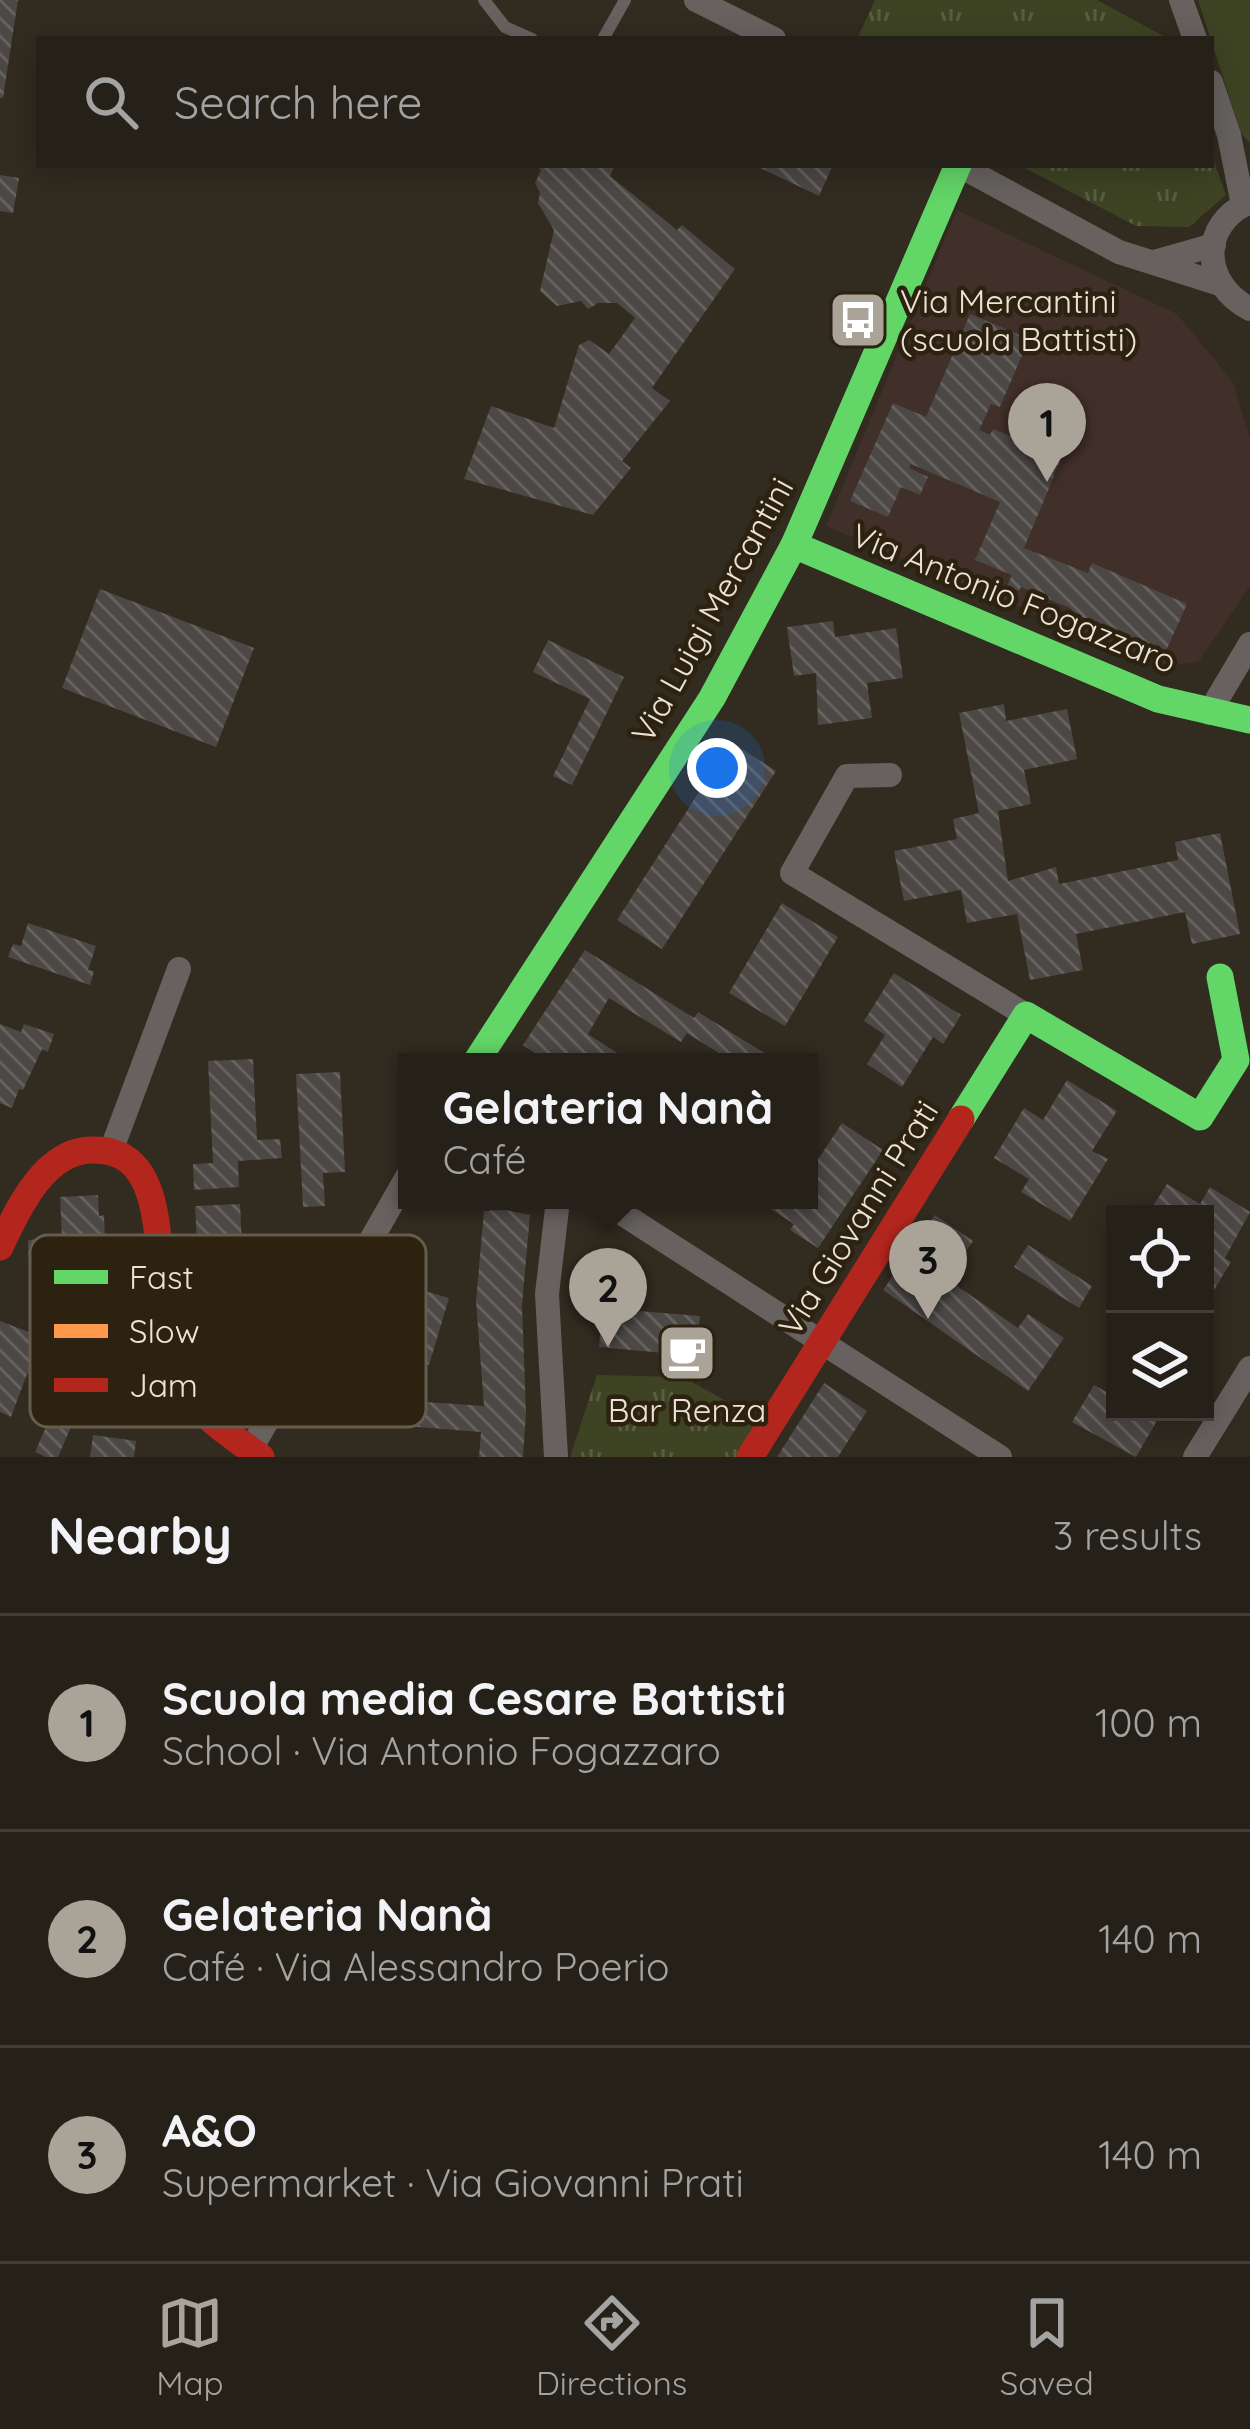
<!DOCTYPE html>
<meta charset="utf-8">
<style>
:root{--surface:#252018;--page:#2d2821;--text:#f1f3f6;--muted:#a3a3a2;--line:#423e37;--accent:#aaa398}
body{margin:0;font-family:Quicksand,sans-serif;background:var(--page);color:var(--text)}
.controls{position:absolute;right:36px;bottom:36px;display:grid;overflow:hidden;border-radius:0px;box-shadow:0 6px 30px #0003}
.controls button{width:108px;height:108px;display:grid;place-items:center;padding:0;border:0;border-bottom:3px solid var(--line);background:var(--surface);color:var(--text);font:60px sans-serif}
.you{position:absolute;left:717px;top:768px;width:42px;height:42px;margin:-30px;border:9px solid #fff;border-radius:50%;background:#1a73e8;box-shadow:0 0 0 18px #1a73e833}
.badge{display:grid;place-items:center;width:78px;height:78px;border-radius:50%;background:var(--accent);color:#111;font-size:39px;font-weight:700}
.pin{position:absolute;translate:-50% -99px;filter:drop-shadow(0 3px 6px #0008)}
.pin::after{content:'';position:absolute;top:63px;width:42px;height:36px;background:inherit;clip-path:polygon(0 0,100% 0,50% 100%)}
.popup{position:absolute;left:398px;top:1053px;width:420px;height:156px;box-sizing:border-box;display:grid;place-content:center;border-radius:0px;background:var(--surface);filter:drop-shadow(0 3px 9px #0005);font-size:39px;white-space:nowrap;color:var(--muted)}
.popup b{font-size:45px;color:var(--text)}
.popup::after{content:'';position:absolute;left:50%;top:100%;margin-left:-24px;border:24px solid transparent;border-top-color:var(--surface)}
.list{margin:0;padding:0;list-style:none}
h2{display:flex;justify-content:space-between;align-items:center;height:156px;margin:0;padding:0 48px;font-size:51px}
h2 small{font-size:39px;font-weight:400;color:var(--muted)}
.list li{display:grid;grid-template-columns:78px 1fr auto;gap:36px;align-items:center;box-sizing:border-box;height:216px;padding:0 48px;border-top:3px solid var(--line)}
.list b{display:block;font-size:45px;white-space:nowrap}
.list p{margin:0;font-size:39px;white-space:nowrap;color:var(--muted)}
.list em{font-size:39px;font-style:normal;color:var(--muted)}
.icon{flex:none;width:66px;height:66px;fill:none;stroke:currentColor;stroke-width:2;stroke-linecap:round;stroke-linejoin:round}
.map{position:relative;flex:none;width:1250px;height:1457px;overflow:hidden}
.search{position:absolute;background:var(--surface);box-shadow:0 6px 30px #0003;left:36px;right:36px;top:36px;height:132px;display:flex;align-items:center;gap:30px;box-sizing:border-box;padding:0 42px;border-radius:0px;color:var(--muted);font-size:45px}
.sheet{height:804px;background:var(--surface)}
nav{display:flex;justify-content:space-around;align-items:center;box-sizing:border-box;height:168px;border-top:3px solid var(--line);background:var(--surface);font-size:33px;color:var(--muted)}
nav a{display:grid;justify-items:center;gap:6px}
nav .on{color:var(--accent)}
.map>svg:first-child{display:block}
.education{fill:#412f2a}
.green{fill:#3d4323}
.park{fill:url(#park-tufts)}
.building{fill:url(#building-back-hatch)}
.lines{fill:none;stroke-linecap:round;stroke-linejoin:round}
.lane{stroke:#676260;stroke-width:12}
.street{stroke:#676260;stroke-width:24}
.fast{stroke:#63d668;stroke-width:27}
.jam{stroke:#b3261e;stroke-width:27}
.labels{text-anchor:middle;stroke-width:9;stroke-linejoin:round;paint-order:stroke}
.poi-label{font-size:33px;fill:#ebe3d8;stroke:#2d2210;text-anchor:start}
.street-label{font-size:33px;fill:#ebe3d8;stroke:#2d2210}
.key{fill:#2d2210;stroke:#665c4c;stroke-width:3}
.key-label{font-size:33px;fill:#ebe3d8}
</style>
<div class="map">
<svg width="1250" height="1457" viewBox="0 0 1250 1457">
<defs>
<pattern id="park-tufts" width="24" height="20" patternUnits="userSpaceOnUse" patternTransform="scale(3)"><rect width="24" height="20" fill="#3d4323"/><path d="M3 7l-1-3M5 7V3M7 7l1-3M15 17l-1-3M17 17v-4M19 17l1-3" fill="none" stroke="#595e42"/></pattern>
<pattern id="building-back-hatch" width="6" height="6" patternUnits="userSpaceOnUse" patternTransform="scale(3)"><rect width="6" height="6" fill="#4b4846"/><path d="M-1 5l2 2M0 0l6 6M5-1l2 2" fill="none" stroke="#656260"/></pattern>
</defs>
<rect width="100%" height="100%" fill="#312b20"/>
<path class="education" d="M957 210 1177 314 1233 382 1250 438V586L1199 661 1164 668 826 526Z"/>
<path class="green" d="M1198 0H1250V143L1241 133Z"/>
<g class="park">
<path d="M875 0H1097L1169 39H857Z"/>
<path d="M1211 154 1226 195 1189 227 1136 226 1019 165H1211Z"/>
<path d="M597 1375 683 1377 760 1420 737 1457H570Z"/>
</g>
<g class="building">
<path d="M0 0H18L3 98H0Z"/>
<path d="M535 165H615L610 176 677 230 682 225 735 269 652 388 670 401 622 461 631 468 593 515 464 479 491 406 554 428 579 345 589 340 609 354 635 318 617 303H598L588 309 581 301 557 306 540 291 554 230 538 203 540 193 535 183 541 170Z"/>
<path d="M754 165H833L819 196Z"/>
<path d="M0 175 19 178 13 213 0 211Z"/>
<path d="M970 314 1029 339 1000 407 991 404 979 430 990 435 993 429 1062 457 1024 548 1088 573 1092 563 1187 604 1165 653 1071 612 1072 609 1021 587 1019 591 1007 586 1012 575 975 560 1000 502 911 464 909 468 928 477 920 495 901 487 888 517 850 501 893 403 926 417Z"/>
<path d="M100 589 254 648 216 747 62 688Z"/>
<path d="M833 621 835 637 896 628 903 678 867 683 872 718 818 725 816 673 794 676 787 627Z"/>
<path d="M548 640 624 677 572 785 553 776 590 699 533 672Z"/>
<path d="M1004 704 1006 721 1067 709 1077 759 1024 770 1031 804 998 811 1008 881 1056 867 1059 884 1178 860 1175 842 1220 833 1240 934 1192 944 1185 912 1076 934 1083 970 1030 980 1017 914 967 923 961 890 904 901 894 851 957 839 953 819 979 813 959 713Z"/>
<path d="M731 742 776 771 662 949 617 920Z"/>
<path d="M782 903 838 937 785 1026 729 993Z"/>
<path d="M28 923 96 946 88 970 94 971 90 985 8 957 13 944 21 946Z"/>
<path d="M585 950 694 1018 698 1012 779 1062H733L687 1033 681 1042 609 998 588 1034 631 1062H548L523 1045Z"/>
<path d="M894 973 961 1015 943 1044 933 1037 902 1087 867 1064 885 1035 864 1021Z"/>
<path d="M0 1024 21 1032 24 1024 54 1034 48 1052 42 1049 23 1090 19 1089 12 1108 0 1103Z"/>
<path d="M253 1059 257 1140 280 1139 282 1158 238 1161 239 1187 194 1190 193 1164 213 1163 208 1061Z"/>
<path d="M340 1072 345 1172 323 1173 325 1206 303 1207 296 1074Z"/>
<path d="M1067 1080 1117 1111 1092 1151 1108 1159 1070 1221 1021 1192 1029 1179 994 1158 1024 1108 1043 1120Z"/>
<path d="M842 1123 883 1150 818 1248 790 1230 794 1224 757 1200H809V1173Z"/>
<path d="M1167 1184 1200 1204 1210 1187 1250 1212 1225 1258 1231 1262 1205 1305V1214H1148Z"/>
<path d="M98 1195 99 1216 104 1215 107 1286 68 1288V1280L41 1282 40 1268 29 1269 28 1240 62 1238 60 1197Z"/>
<path d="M240 1204 246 1325 202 1327 195 1206Z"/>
<path d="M505 1210 530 1215 522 1305 526 1413 523 1457H479L481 1432 329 1420 333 1380 426 1386 425 1402 484 1406 476 1301 484 1211Z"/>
<path d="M935 1215 973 1241 947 1279 1018 1328 1028 1314 1064 1338 1028 1391 883 1290Z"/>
<path d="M1028 1245 1092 1286 1079 1308 1014 1267Z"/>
<path d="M425 1291 449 1298 429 1365 406 1358Z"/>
<path d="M602 1308 700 1316 696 1356 599 1347Z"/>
<path d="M0 1321 39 1336 41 1331 80 1332V1326L107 1325 108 1407H84V1379L53 1380V1374H27L11 1417 0 1412Z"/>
<path d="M824 1383 867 1411 838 1457H777Z"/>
<path d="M1094 1385 1115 1397V1412H1162L1136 1457 1072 1422Z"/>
<path d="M56 1404 77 1413 58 1457H46L35 1452Z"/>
<path d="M93 1435 136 1441 134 1457H90Z"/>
</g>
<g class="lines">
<g class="lane">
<path d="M484 0 505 27 532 39"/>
<path d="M603 39 625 0"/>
</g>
<g class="street">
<path d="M696 0 774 39"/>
<path d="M1181 0 1195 39"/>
<path d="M1211 82 1229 135 1243 205"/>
<path d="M958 165 1119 252 1220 284"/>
<path d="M1250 202C1198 225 1202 284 1250 309"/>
<path d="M1154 262 1214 245"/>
<path d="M1209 713 1250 644"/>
<path d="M890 775 847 776 792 873 1026 1015"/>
<path d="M111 1151 179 969"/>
<path d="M601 1200 1000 1457"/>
<path d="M251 1449 407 1177"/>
<path d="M556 1457 547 1294 558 1200"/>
<path d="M1195 1457 1250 1368"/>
</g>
<g class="fast">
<path d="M794 545 1158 699 1250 720"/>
<path d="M476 1062 712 698 794 545 958 165"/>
<path d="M961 1119 1026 1015 1200 1117 1236 1060 1220 977"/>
</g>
<g class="jam">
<path d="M0 1247C17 1211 43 1152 90 1150 187 1145 146 1306 171 1366 189 1408 225 1432 261 1457"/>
<path d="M750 1457 961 1119"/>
</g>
</g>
<defs>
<symbol id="bus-square" viewBox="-11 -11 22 22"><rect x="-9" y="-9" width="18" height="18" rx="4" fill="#aaa398" stroke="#2d2210"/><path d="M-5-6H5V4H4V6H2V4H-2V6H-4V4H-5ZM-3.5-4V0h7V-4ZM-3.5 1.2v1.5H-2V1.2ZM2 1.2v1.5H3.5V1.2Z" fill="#fff"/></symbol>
<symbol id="cafe-square" viewBox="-11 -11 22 22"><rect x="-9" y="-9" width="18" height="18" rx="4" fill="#aaa398" stroke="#2d2210"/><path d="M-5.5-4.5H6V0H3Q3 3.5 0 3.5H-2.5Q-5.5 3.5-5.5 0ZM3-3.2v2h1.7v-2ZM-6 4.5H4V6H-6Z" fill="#fff"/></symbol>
</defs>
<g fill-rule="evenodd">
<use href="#bus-square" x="825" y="287" width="66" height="66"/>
<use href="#cafe-square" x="654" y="1320" width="66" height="66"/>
</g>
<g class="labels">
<g class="poi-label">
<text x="900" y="313">Via Mercantini<tspan x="900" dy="38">(scuola Battisti)</tspan></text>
<text x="687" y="1422" text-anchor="middle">Bar Renza</text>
</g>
<g class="street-label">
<text transform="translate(1014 598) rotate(22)" y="12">Via Antonio Fogazzaro</text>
<text transform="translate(712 610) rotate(-61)" y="12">Via Luigi Mercantini</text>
<text transform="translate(858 1218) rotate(-58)" y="12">Via Giovanni Prati</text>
</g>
</g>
<rect x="30" y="1235" width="396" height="192" rx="18" class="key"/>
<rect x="54" y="1270" width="54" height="14" fill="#63d668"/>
<rect x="54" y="1324" width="54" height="14" fill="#ff974d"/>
<rect x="54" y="1378" width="54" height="14" fill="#b3261e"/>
<g class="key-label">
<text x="129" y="1289">Fast</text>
<text x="129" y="1343">Slow</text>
<text x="129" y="1397">Jam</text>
</g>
</svg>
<div class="controls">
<button><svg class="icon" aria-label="locate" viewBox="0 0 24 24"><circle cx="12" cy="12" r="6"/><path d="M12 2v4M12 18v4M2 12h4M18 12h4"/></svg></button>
<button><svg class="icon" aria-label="layers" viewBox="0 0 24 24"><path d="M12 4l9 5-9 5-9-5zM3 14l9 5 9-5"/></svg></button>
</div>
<div class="you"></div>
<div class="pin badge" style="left:1047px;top:482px">1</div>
<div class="pin badge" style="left:608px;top:1347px">2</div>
<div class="popup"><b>Gelateria Nanà</b>Café</div>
<div class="pin badge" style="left:928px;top:1319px">3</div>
<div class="search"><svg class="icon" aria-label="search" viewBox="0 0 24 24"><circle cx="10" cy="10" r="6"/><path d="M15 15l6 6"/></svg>Search here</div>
</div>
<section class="sheet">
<h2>Nearby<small>3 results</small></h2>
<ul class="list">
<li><span class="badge">1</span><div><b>Scuola media Cesare Battisti</b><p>School · Via Antonio Fogazzaro</p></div><em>100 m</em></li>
<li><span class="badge">2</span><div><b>Gelateria Nanà</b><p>Café · Via Alessandro Poerio</p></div><em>140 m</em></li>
<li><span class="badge">3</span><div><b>A&amp;O</b><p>Supermarket · Via Giovanni Prati</p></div><em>140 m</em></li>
</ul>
</section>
<nav>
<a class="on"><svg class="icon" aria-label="map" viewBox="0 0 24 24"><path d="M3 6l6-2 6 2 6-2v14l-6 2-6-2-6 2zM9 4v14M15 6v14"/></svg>Map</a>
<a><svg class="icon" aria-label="directions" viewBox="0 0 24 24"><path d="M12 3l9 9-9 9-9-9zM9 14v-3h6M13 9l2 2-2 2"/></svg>Directions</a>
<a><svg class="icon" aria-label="saved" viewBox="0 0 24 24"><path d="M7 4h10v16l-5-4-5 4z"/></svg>Saved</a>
</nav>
